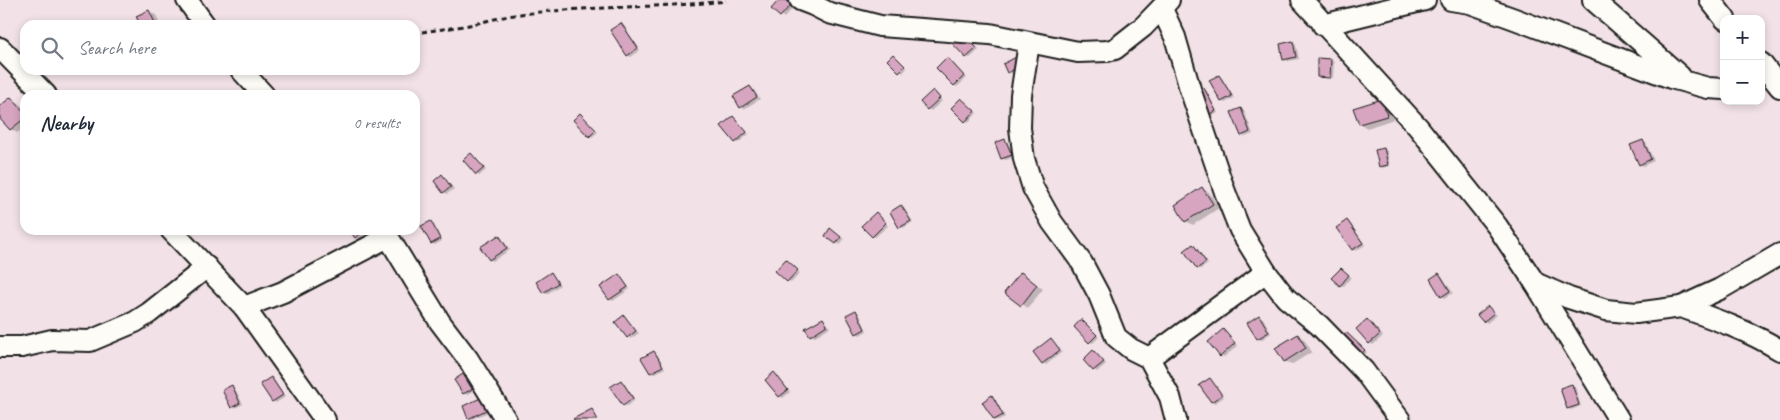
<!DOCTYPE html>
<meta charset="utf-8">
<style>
:root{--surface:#fff;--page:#f6f6f7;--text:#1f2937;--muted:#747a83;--line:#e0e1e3}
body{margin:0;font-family:Caveat,sans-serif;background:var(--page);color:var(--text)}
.controls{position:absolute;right:15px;top:15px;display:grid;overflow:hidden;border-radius:10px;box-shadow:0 2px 8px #0003}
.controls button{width:45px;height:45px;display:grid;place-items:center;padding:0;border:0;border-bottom:1px solid var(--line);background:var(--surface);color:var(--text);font:25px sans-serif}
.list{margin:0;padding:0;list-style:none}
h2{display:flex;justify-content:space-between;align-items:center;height:65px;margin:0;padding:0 20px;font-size:21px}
h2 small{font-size:16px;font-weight:400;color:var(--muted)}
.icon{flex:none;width:28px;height:28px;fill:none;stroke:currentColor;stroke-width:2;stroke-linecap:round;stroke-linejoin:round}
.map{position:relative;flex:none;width:1780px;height:420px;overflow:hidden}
.search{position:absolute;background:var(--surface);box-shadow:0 2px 8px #0003;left:20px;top:20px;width:400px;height:55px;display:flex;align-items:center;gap:12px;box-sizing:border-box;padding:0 18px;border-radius:15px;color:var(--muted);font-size:19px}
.panel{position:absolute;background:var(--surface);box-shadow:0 2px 8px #0003;left:20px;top:90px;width:400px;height:145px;border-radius:15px}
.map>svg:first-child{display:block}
.shadow{fill:#0003}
.building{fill:#d8a5c1;stroke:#1c1c1c}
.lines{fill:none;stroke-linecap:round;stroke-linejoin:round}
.minor-casing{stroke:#1c1c1c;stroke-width:24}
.path{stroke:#1c1c1c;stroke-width:3;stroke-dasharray:5 4;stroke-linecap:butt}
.minor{stroke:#fdfcf7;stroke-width:20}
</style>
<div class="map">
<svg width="1780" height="420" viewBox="0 0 1780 420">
<rect width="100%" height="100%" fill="#f2e2e7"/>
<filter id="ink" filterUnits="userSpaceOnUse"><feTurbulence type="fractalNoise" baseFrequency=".02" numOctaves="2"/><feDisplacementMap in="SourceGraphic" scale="10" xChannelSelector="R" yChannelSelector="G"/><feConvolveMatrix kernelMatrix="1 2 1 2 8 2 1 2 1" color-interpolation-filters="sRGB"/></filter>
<g filter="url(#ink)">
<g class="shadow">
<path d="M780 0H786L794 7 784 18 773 8Z"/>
<path d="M149 12 156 15 160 25H141Z"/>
<path d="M621 24 624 26 640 50 631 57 627 55Z"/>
<path d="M963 34 979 50 970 58 967 57Z"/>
<path d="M1293 43 1296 45 1299 59 1288 61 1284 59Z"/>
<path d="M896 57 907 68 903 73 900 71Z"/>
<path d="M1330 60 1334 62 1333 78 1318 76Z"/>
<path d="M950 61 967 78 957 87 954 85Z"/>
<path d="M1004 65 1027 66 1012 74 1008 72Z"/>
<path d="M1219 76 1222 78 1234 98 1225 103 1222 101Z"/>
<path d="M750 87 753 89 760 99 744 109 741 107Z"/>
<path d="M1204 90 1207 91 1218 113 1208 118Z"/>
<path d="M936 94 942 101 931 111 921 102Z"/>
<path d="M12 98 18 102 25 110V127L17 133 11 129 0 117V108Z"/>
<path d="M961 99 977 113 969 122 966 121Z"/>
<path d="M1382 100 1389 104 1394 119 1367 128 1360 124Z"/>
<path d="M1241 109 1244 111 1253 134 1245 137 1242 135Z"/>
<path d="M583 117 598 132 592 137 589 136Z"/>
<path d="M733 117 749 134 738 143 735 142Z"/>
<path d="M1005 140 1008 142 1014 157 1006 160 1002 158Z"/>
<path d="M1643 142 1646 143 1654 161 1643 166 1640 164Z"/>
<path d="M1384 149 1387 151 1390 166 1383 168 1380 166Z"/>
<path d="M471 154 486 170 479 176 476 174Z"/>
<path d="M442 176 454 189 447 194 444 192Z"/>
<path d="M1202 189 1209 192 1219 208 1193 225 1186 221Z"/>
<path d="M901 207 904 209 913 222 903 228 900 227Z"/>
<path d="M879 215 888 226 875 237 872 236Z"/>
<path d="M1347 221 1350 223 1365 245 1356 251 1353 249Z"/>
<path d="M431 223 434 225 442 241 435 245 432 243Z"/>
<path d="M351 230H370L359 239Z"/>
<path d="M833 232 844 239 840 245 826 236Z"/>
<path d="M499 236 502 238 510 250 493 261 489 259Z"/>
<path d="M1194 246 1197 248 1208 264 1201 269 1198 268Z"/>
<path d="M789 263 800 273 791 283 777 271Z"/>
<path d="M1344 271 1351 277 1344 286 1340 285Z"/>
<path d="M1021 273 1043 289 1028 308 1022 304Z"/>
<path d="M551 274 560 285 547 294 537 282Z"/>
<path d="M1439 275 1442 276 1453 293 1445 298 1442 296Z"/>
<path d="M619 276 622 278 630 289 613 301 610 299Z"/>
<path d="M1488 307 1497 315 1487 323 1479 315Z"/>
<path d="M856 311 859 313 867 331 860 335 856 333Z"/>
<path d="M624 317 639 333 631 339 617 322Z"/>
<path d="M1259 317 1263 318 1271 333 1261 340 1258 338Z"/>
<path d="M823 319 830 327 814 337 811 335Z"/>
<path d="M1367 321 1383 336 1373 345 1370 343Z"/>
<path d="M1085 323 1099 337 1093 343 1090 342Z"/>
<path d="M1223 331 1238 346 1224 357 1221 356Z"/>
<path d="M1298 336 1304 339 1312 352 1291 365 1285 361Z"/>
<path d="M1350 336 1367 352 1360 360Z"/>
<path d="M1051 340 1062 352 1046 365 1043 363Z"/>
<path d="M654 352 657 354 665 368 654 374 651 373 643 359Z"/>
<path d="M1096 354 1106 364 1097 372 1084 360Z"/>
<path d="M774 374 790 392 783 398 780 396Z"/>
<path d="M463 375 466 377 475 390 467 395 464 393Z"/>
<path d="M271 379 274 380 285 397 276 403 273 401Z"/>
<path d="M1210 380 1213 382 1224 397 1215 403 1212 402 1201 386Z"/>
<path d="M621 382 624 383 635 400 627 406 624 405Z"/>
<path d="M1572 385 1575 387 1581 406 1571 410 1568 408Z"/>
<path d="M232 387 235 389 243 404 235 408 232 407Z"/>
<path d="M485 397 493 410 472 419 469 418Z"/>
<path d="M992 397 995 399 1005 417 1000 420H994Z"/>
</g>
<g class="building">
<path d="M779 0H786L791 5 780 17 771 9Z"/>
<path d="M149 10 156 25H140L136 16Z"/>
<path d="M621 23 638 48 627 56 610 30Z"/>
<path d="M960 31 977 48 966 58 950 41Z"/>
<path d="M1293 41 1296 57 1283 60 1280 44Z"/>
<path d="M893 54 905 66 899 72 887 60Z"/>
<path d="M1020 55 1025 64 1007 73 1003 64Z"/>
<path d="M947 57 964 76 954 86 936 68Z"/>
<path d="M1317 58 1331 59 1330 78 1317 77Z"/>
<path d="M1219 75 1232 96 1221 102 1209 80Z"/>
<path d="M750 86 757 97 740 108 733 96Z"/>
<path d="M1204 88 1216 111 1204 117 1192 94Z"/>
<path d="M933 90 940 98 927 110 920 102Z"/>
<path d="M11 97 25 113V118L10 130 0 119V106Z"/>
<path d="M961 98 975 111 965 122 951 108Z"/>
<path d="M1382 99 1387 116 1359 124 1353 108Z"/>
<path d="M1241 108 1250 132 1241 136 1231 112Z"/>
<path d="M580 113 596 130 589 137 573 120Z"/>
<path d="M733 116 747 132 735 143 721 126Z"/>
<path d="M1005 139 1012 155 1001 159 995 143Z"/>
<path d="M1643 140 1651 159 1639 165 1630 145Z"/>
<path d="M1384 148 1388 165 1379 167 1375 150Z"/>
<path d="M471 153 484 168 476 175 463 160Z"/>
<path d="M442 174 451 187 443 193 434 181Z"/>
<path d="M1202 187 1213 204 1185 222 1175 205Z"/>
<path d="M901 205 911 221 899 228 890 212Z"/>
<path d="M876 212 886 223 872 237 861 226Z"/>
<path d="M1347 220 1363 243 1352 250 1336 228Z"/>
<path d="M431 221 440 239 431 244 421 226Z"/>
<path d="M830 228 841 237 836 244 825 236Z"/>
<path d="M349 230H365L355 238Z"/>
<path d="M499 235 507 248 489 260 480 247Z"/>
<path d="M1193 244 1206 262 1197 269 1184 251Z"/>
<path d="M786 259 798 270 787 282 775 271Z"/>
<path d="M1341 268 1349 275 1340 286 1331 278Z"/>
<path d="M551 272 558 283 543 293 536 282Z"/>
<path d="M1021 272 1037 285 1021 306 1004 293Z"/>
<path d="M1439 273 1450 291 1441 297 1430 279Z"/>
<path d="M619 274 628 287 609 300 600 287Z"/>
<path d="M1488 306 1494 313 1483 322 1477 315Z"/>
<path d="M856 310 865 329 856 334 846 315Z"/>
<path d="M624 315 636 331 627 338 615 322Z"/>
<path d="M1259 315 1269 332 1257 339 1247 323Z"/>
<path d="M823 318 827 325 810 336 805 328Z"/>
<path d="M1081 319 1097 335 1089 343 1074 327Z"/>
<path d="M1367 319 1380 334 1369 344 1356 329Z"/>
<path d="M1223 329 1235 343 1220 357 1208 342Z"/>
<path d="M1346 332 1365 350 1357 359 1338 342Z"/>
<path d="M1298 334 1306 348 1284 362 1275 348Z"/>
<path d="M1051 338 1060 350 1042 364 1033 352Z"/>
<path d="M1093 350 1104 362 1093 371 1083 360Z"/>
<path d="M654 351 663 366 650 373 641 358Z"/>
<path d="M774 372 788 390 779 397 765 380Z"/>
<path d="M463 374 472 389 463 394 454 380Z"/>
<path d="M271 377 283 395 272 402 260 384Z"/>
<path d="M1210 378 1222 395 1211 402 1199 385Z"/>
<path d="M621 380 633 398 623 406 610 387Z"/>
<path d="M1572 384 1579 405 1567 409 1560 388Z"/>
<path d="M232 385 240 403 231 408 222 390Z"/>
<path d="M992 395 1003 415 994 420 982 402Z"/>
<path d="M485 396 490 408 468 419 463 406Z"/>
<path d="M592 409 598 420H574L573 419Z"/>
</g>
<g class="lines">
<defs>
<g id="minor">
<path d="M187 0 205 25"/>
<path d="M800 0 813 5 829 13 880 26 990 34 1078 52 1107 51 1115 49 1143 27 1169 0"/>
<path d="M1302 0 1418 127 1497 226 1535 283 1619 420"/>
<path d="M1451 0 1470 3 1512 18 1671 78 1708 88 1724 89"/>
<path d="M1593 0 1680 76"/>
<path d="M1710 0 1725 19"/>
<path d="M1162 9 1175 37 1190 89 1225 192 1240 230 1266 272 1286 298 1319 325 1364 371 1400 420"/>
<path d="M1323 25 1425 0"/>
<path d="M1029 43 1021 95 1020 128 1024 159 1033 188 1052 222 1082 263 1099 295 1116 337 1131 349 1149 358 1170 397 1176 420"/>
<path d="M0 48 46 95"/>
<path d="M1761 63 1780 87"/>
<path d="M241 70 264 95"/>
<path d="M171 230 244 307 325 420"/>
<path d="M384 230 440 322 468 359 506 420"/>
<path d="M1535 283 1569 298 1606 310 1636 313 1681 307 1720 289 1780 254"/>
<path d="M244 307 283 292 388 237"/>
<path d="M1681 307C1715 319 1749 331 1780 350"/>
<path d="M0 347H22L52 340 90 341 135 322 149 313 207 267"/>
<path d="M1149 358 1266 272"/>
</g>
</defs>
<use href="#minor" class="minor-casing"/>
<path class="path" d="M422 32C442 29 463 27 482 22 499 18 514 14 531 13 596 6 661 8 726 1"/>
<use href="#minor" class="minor"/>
</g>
</g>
</svg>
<div class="controls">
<button>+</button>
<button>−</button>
</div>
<div class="search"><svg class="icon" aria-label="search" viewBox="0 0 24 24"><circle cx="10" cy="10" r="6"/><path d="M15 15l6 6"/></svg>Search here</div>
<section class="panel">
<h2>Nearby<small>0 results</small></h2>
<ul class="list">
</ul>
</section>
</div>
